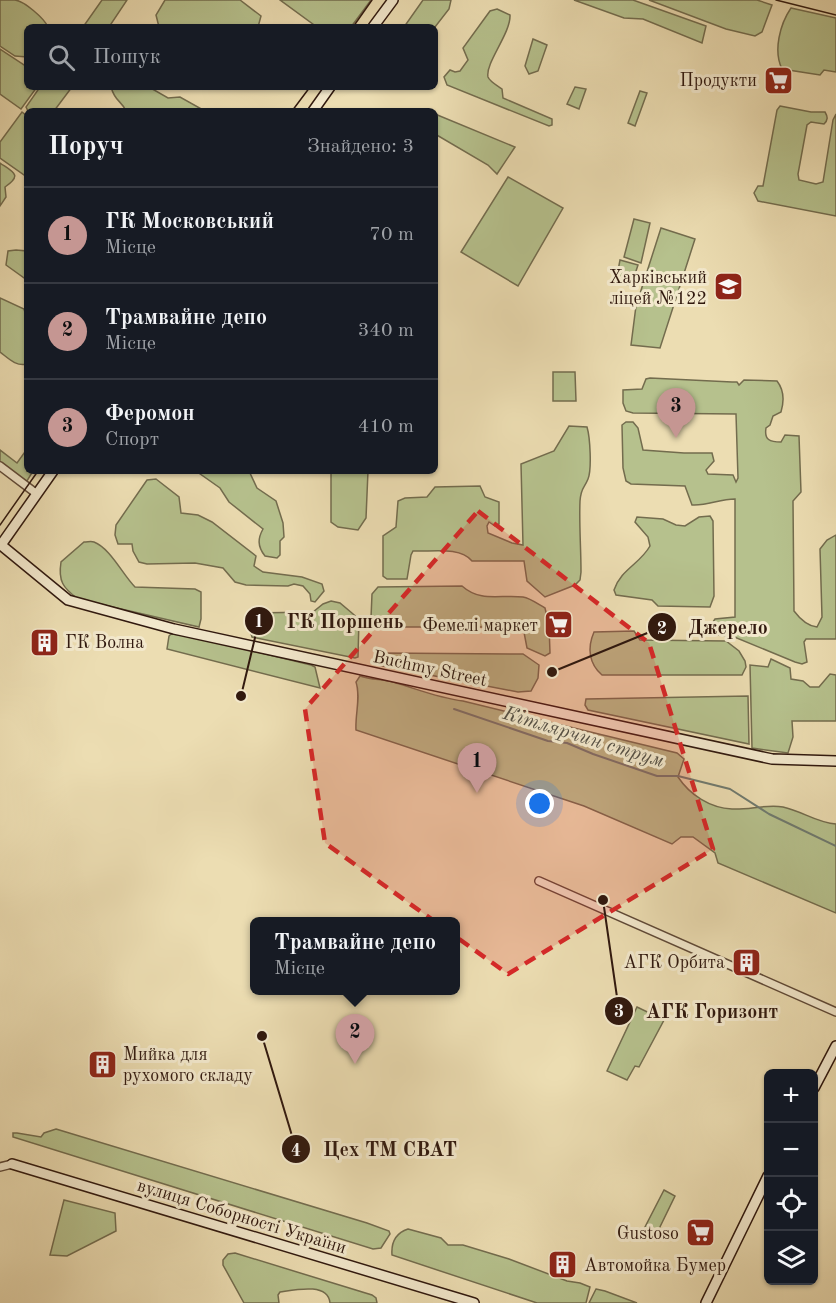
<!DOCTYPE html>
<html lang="uk">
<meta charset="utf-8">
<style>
:root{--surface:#171b24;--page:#20242c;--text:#f1f3f6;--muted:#9ea1a6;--line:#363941;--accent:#c59692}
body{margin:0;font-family:"Old Standard TT",serif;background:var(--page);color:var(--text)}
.controls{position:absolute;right:18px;bottom:18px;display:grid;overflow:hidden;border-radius:9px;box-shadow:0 2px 4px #0004}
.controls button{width:54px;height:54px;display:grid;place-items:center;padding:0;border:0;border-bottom:2px solid var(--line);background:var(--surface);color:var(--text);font:30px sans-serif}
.you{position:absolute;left:540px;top:804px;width:21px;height:21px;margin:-15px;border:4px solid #fff;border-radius:50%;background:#1a73e8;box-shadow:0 0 0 9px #1a73e833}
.badge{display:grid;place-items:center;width:39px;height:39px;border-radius:50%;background:var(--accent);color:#111;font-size:20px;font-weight:700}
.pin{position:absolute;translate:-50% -50px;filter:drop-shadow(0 2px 3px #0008)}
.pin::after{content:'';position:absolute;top:32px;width:21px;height:18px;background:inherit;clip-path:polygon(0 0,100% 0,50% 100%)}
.popup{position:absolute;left:250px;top:917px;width:210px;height:78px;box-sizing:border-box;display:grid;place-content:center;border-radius:9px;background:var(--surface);filter:drop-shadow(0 2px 4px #0005);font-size:20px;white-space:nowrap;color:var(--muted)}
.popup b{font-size:22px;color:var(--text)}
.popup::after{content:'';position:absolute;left:50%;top:100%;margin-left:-12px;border:12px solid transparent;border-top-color:var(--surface)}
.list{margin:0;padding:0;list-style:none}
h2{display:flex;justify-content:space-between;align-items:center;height:78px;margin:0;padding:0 24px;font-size:26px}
h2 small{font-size:20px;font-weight:400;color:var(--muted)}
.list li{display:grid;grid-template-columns:39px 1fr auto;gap:18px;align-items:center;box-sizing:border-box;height:96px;padding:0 24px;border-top:2px solid var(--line)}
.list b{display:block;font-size:22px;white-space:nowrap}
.list p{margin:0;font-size:20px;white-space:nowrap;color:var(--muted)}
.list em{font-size:20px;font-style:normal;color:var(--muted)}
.icon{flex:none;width:33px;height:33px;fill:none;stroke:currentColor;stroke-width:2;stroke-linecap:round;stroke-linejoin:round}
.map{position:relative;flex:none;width:836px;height:1303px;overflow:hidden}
.search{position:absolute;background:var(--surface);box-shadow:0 2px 4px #0004;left:24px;top:24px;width:414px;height:66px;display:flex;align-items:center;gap:15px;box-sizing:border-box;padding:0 21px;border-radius:9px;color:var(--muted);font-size:22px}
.panel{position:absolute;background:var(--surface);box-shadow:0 2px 4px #0004;left:24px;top:108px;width:414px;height:366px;border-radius:9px}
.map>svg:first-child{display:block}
.green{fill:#b6c18d;stroke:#736c4e;stroke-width:1.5}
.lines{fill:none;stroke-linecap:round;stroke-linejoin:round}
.stream{stroke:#6f7a6f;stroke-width:2}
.street-casing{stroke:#5f4937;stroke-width:10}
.secondary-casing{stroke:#30180e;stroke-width:12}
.street{stroke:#f3e9cd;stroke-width:7}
.secondary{stroke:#f3e9cd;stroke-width:9}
.tram{stroke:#30180e;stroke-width:1.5}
.marked{fill:#d62828;fill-opacity:0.2;stroke:#d62828;stroke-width:4.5;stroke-dasharray:12 8;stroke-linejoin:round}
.labels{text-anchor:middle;stroke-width:6;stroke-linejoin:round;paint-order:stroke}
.poi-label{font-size:18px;fill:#30180e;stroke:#f3e9cd;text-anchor:end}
.street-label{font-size:18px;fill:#30180e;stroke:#f3e9cd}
.water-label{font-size:20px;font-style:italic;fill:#555147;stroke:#f3e9cd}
.leader{fill:none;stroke:#30180e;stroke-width:2}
.callout-dot{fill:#30180e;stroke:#f3e9cd;stroke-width:2}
.mark-label{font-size:18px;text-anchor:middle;font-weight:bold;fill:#fff}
.callout-label{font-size:20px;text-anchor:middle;font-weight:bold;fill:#30180e;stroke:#f3e9cd;stroke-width:6;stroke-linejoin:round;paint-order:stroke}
</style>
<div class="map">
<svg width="836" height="1303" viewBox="0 0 836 1303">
<rect width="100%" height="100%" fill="#ecddb2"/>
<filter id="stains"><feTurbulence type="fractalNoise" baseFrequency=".00333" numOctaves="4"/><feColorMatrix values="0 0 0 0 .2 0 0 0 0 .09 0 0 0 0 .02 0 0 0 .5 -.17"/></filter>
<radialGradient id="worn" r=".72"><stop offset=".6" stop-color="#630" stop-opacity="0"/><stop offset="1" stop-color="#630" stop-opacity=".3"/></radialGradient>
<g class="green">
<path d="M0 0C5 0 10 0 15 0 24 1 44 18 48 27H27V57L15 56 0 46Z"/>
<path d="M102 0H127L109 27H83Z"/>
<path d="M165 0H240L261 16 258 27H159L156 15Z"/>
<path d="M280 0H371L351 27H317Z"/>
<path d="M423 0H451L449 9 435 27H404Z"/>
<path d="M574 0H633L706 26 702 43 643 19 624 18Z"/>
<path d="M649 0H757L772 5 762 32 755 36 726 29Z"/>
<path d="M791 8 836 18V72L824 70 820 75 782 69C773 51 780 24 791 8Z"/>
<path d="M497 9 510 15C511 33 485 63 488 77 490 82 498 86 502 89L503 98 552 119V125L549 126 447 85 444 77 450 70 455 72 460 71 468 60 463 48 490 11Z"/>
<path d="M533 39 547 45 538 71 529 74 525 66Z"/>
<path d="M0 49 27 67V87H37L21 109 0 94Z"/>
<path d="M40 87H72L54 111H28L26 107Z"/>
<path d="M111 87H149L168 98 180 97 205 111H126C122 101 115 102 111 87Z"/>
<path d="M575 87 586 89 579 109 567 104Z"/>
<path d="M640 91 647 93 635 126 628 123Z"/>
<path d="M780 106 811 112H825C828 117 828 120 824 124L811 122 807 125 798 174 799 180 816 184 823 182 833 120 836 114V216L758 201 754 193 758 186H763L777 110Z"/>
<path d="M22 112 27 116V177L0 158V142Z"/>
<path d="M435 114 515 147 497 174 488 165 435 134Z"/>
<path d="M0 163C13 172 23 175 5 187L6 197 0 206Z"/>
<path d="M508 177 563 208 518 286 461 252Z"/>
<path d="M634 219 650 223 641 263 624 257Z"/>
<path d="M661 228 695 239 660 348 631 345 636 306Z"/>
<path d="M16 250 27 251V280L6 265 8 251Z"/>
<path d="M620 260 638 265 631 286 616 281Z"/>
<path d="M0 298 24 309 27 319V364C16 367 8 358 0 352Z"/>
<path d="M553 372H575L576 401H553Z"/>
<path d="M650 378 732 382H737L739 385 744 380 777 381C784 390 784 402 781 412L773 416 770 425 766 428C764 440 770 442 781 442L785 435 799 436 801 492 793 501 794 611C800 619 807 626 817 627L822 617 820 549 827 540 836 535V639H806L804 642 807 662 802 664 795 662 732 636 714 635 711 632V625L715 619 735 617V499C719 499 708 506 692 505L685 486 631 484 626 481 623 468 622 425 626 422H633L638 428 643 450 684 453H712L714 461 706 470 708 474 733 475 736 482 738 478 736 414 633 413 626 411 623 403V390L642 389 646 379Z"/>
<path d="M569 426 587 427C590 437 592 469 588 479 584 489 581 487 580 501 579 524 581 548 581 572L580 580 575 585 545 597 527 581 524 561H472C460 546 431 552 413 551L411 555 407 579H387L383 576V536L396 527 398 501 405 498 427 497 435 487 480 486 485 497 499 502V524L495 526 489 522 487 526 488 533 512 543 523 545 521 464 554 451Z"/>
<path d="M27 449V471H33L27 481 22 480 0 465V450L17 463Z"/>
<path d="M196 471H249L257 488 276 501 283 523 284 537 280 541V555L277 558 265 556C257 546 258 538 263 529L229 502 220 488Z"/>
<path d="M331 471H368L366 518 358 530 338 527 331 522Z"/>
<path d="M156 479 179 497 181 513 198 515 212 522 256 556 254 566 263 572 302 577 322 584 324 591 315 602 311 601 310 594 303 586 294 584 288 586 246 585 235 582 223 568 195 563 147 564 139 562 133 551 132 544H118L115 535 116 525 147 480Z"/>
<path d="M710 516 713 521 714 596 710 607 658 606 652 600 616 595 614 590C621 569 640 564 650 546L648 537 635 522 637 517 663 519 676 525 685 526 699 517Z"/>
<path d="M84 542C88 542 91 541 94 542 110 548 123 575 135 587L195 589 201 592V619L199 627 78 599C63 588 58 581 61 562Z"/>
<path d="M462 586C481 603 501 594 523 597 530 598 538 604 545 608L549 625 550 653 545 656 527 648 523 627H387L378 625 371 618 372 594 378 587Z"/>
<path d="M331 601 340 603 359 619 358 657 355 658 252 637 250 630 254 627 246 619 247 615 252 613 313 612 323 604Z"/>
<path d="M634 631 640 640 726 641 739 651 745 661 746 667 742 675H602C589 664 587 648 594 632Z"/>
<path d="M171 634 181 635 228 645 311 665 315 667 320 688 167 649 169 636Z"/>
<path d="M381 653 523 654 539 665 538 678 531 691 518 692 378 665 377 657Z"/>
<path d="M771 659 790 668 791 679 803 681 810 687H819L830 674 836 675V721H792L793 737 788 753 752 748 750 665 768 667Z"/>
<path d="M360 676C371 680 382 679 393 682 417 689 438 698 463 701L677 753 684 759 678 777C690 795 710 808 732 809 749 810 766 804 783 807 802 811 817 823 836 824V913L718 863 715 853 693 837H681L672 844 584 806 356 730C355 714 361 697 356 682Z"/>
<path d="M748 696 749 744 588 710 585 705 586 699Z"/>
<path d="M637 1007 664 1020 639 1067 635 1066 627 1080 607 1071Z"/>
<path d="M56 1129 367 1223 389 1231 390 1234 381 1248 373 1249 13 1137V1133H17L41 1137 44 1133Z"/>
<path d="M664 1190 675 1196 656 1235 644 1229Z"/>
<path d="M64 1200 115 1213 116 1231 67 1256 50 1255Z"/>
<path d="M408 1229 441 1238 448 1245H463L509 1259 567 1281 580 1283 590 1287 586 1303H537L392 1255C391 1242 396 1233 408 1229Z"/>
<path d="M235 1253 372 1295 376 1298 377 1303H330C328 1282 294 1290 280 1292L278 1295 279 1303H244L223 1265V1260L228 1254Z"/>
<path d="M596 1289 605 1291 637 1303H589Z"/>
</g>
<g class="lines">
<path class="stream" d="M454 709 548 741 567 743 593 754 657 776H678L730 789 769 814 836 846"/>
<defs>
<g id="street">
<path d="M0 466 37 494"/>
<path d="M539 881 836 1012"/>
<path d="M0 1167 12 1164"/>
</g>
<g id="secondary">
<path d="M373 27 393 0"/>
<path d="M313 111 330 87"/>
<path d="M53 471 1 545 68 600 174 629 772 759 836 761"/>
<path d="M814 1088 836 1046"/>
<path d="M12 1164 474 1303"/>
<path d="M706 1303 768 1176"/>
</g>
</defs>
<use href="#street" class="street-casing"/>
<use href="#secondary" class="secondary-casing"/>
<use href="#street" class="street"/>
<use href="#secondary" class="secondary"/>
<g class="tram">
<path d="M776 0 836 15"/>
<path d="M353 27 372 0"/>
<path d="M292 111 310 87"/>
<path d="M0 525 38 471"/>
</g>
</g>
<path class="marked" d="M478 511 649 643 713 849 508 974 325 843 305 709Z"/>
<defs>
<symbol id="supermarket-square" viewBox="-11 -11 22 22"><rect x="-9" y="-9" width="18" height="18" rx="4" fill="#8f2418" stroke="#f3e9cd"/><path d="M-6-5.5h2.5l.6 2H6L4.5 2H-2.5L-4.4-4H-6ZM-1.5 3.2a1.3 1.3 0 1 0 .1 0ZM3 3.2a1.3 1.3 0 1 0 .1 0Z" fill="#fff"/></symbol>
<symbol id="school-square" viewBox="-11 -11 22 22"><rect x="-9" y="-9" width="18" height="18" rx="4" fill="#8f2418" stroke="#f3e9cd"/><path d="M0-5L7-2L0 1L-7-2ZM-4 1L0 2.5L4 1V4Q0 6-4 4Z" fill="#fff"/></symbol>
<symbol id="building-square" viewBox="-11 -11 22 22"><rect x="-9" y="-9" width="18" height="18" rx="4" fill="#8f2418" stroke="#f3e9cd"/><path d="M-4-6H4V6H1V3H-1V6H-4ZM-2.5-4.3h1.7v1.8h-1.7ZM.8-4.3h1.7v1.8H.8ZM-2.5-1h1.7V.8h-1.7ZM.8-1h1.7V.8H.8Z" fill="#fff"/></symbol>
</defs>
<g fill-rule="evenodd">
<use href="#supermarket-square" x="762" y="64" width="33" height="33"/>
<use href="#school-square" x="712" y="270" width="33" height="33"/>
<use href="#supermarket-square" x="542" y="608" width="33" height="33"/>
<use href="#building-square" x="28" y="626" width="33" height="33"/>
<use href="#building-square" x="730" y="946" width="33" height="33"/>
<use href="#building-square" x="86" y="1048" width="33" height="33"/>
<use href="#supermarket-square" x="684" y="1216" width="33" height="33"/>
<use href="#building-square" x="546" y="1248" width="33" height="33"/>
</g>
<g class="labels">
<g class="poi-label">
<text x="757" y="86">Продукти</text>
<text x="707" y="283">Харківський<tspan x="707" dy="21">ліцей №122</tspan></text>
<text x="538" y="631">Фемелі маркет</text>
<text x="65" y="648" text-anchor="start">ГК Волна</text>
<text x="725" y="968">АГК Орбита</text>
<text x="123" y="1060" text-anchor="start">Мийка для<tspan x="123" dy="21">рухомого складу</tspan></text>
<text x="679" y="1239">Gustoso</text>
<text x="584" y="1271" text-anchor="start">Автомойка Бумер</text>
</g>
<g class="street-label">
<text transform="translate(430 668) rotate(12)" y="6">Buchmy Street</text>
<text transform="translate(242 1216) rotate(17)" y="6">вулиця Соборності України</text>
</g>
<g class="water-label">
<text transform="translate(584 736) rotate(17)" y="7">Кітлярчин струм</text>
</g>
</g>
<path class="leader" d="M241 696L259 621M552 672L662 627M603 900L619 1011M262 1036L296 1149"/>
<g class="callout-dot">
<circle cx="241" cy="696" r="6"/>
<circle cx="552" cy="672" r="6"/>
<circle cx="603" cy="900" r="6"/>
<circle cx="262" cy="1036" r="6"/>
<circle cx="259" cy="621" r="15"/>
<circle cx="662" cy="627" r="15"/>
<circle cx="619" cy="1011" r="15"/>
<circle cx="296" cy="1149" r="15"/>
</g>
<g class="mark-label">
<text x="259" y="627">1</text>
<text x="662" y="634">2</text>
<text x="619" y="1017">3</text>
<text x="296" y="1156">4</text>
</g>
<g class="callout-label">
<text x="345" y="628">ГК Поршень</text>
<text x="728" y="634">Джерело</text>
<text x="712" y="1018">АГК Горизонт</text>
<text x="390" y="1156">Цех ТМ СВАТ</text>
</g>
<rect width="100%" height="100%" filter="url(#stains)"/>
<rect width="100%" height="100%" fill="url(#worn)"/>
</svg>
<div class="controls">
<button>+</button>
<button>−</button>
<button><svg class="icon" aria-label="locate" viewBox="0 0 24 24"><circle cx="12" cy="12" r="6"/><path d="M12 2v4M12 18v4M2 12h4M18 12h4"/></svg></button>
<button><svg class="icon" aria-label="layers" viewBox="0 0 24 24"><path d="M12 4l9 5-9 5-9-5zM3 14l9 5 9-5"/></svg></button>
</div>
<div class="you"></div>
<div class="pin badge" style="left:477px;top:793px">1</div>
<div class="pin badge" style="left:355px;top:1064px">2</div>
<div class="popup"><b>Трамвайне депо</b>Місце</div>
<div class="pin badge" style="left:676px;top:438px">3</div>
<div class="search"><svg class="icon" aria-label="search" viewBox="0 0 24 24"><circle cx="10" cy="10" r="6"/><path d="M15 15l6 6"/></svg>Пошук</div>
<section class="panel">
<h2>Поруч<small>Знайдено: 3</small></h2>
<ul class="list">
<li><span class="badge">1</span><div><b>ГК Московський</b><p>Місце</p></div><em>70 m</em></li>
<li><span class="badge">2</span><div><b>Трамвайне депо</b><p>Місце</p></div><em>340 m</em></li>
<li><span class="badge">3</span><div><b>Феромон</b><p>Спорт</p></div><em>410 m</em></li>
</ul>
</section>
</div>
